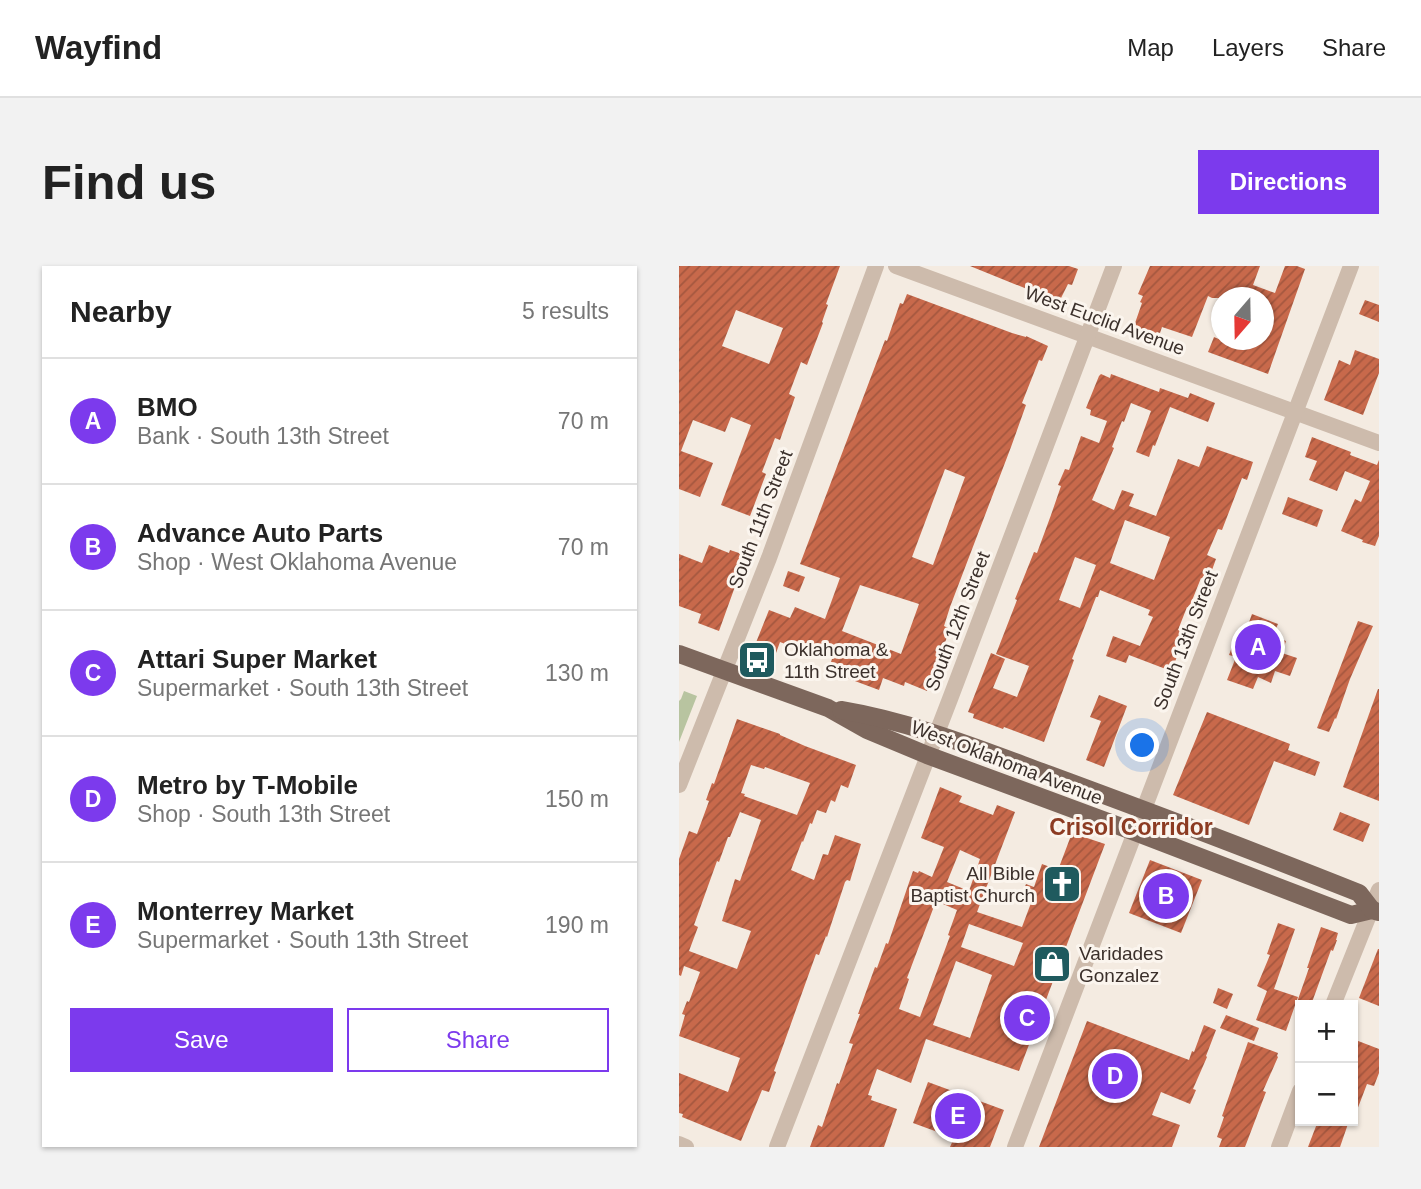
<!DOCTYPE html>
<meta charset="utf-8">
<style>
:root{--surface:#fff;--page:#f2f2f2;--text:#222;--muted:#767676;--line:#e0e0e0;--accent:#7c3aed}
body{margin:0;font-family:Helvetica,sans-serif;background:var(--page);color:var(--text)}
.controls{position:absolute;right:21px;bottom:21px;display:grid;overflow:hidden;border-radius:0px;box-shadow:0 2px 5px #0004}
.controls button{width:63px;height:63px;display:grid;place-items:center;padding:0;border:0;border-bottom:2px solid var(--line);background:var(--surface);color:var(--text);font:35px sans-serif}
.compass{position:absolute;left:532px;top:21px;width:63px;height:63px;border-radius:50%;background:var(--surface);box-shadow:0 2px 5px #0004;rotate:200deg}
.you{position:absolute;left:464px;top:480px;width:24px;height:24px;margin:-18px;border:5px solid #fff;border-radius:50%;background:#1a73e8;box-shadow:0 0 0 10px #1a73e833}
.badge{display:grid;place-items:center;width:46px;height:46px;border-radius:50%;background:var(--accent);color:#fff;font-size:23px;font-weight:700}
.pin{position:absolute;translate:-50% -50%;border:4px solid #fff;box-shadow:0 2px 7px #0006}
.list{margin:0;padding:0;list-style:none}
h2{display:flex;justify-content:space-between;align-items:center;height:91px;margin:0;padding:0 28px;font-size:30px}
h2 small{font-size:23px;font-weight:400;color:var(--muted)}
.list li{display:grid;grid-template-columns:46px 1fr auto;gap:21px;align-items:center;box-sizing:border-box;height:126px;padding:0 28px;border-top:2px solid var(--line)}
.list b{display:block;font-size:26px;white-space:nowrap}
.list p{margin:0;font-size:23px;white-space:nowrap;color:var(--muted)}
.list em{font-size:23px;font-style:normal;color:var(--muted)}
.actions{display:flex;gap:14px;padding:21px 28px}
.actions a{flex:1;padding:16px 0;border:2px solid var(--accent);border-radius:0px;text-align:center;font-size:24px;color:var(--accent)}
.actions .main{background:var(--accent);color:#fff}
.map{position:relative;flex:none;width:700px;height:881px;overflow:hidden;border-radius:0px}
header{display:flex;align-items:center;gap:42px;box-sizing:border-box;height:98px;padding:0 35px;background:var(--surface);border-bottom:2px solid var(--line)}
header strong{font-size:33px}
nav{display:flex;gap:38px;margin-inline-start:auto;font-size:24px}
.intro{display:flex;align-items:center;justify-content:space-between;box-sizing:border-box;height:168px;padding:0 42px}
h1{margin:0;font-size:49px}
.button{padding:18px 32px;border-radius:0px;background:var(--accent);color:#fff;font-size:24px;font-weight:700}
main{display:flex;gap:42px;padding:0 42px}
aside{flex:1;background:var(--surface);border-radius:0px;box-shadow:0 2px 5px #0004}
.map>svg:first-child{display:block}
.green{fill:#b8c4a0}
.building{fill:url(#building-hatch);fill-rule:evenodd}
.lines{fill:none;stroke-linecap:round;stroke-linejoin:round}
.minor{stroke:#cdbbac;stroke-width:16}
.major{stroke:#7d675c;stroke-width:18}
.labels{text-anchor:middle;stroke-width:6;stroke-linejoin:round;paint-order:stroke}
.street-label{font-size:19px;fill:#3b302b;stroke:#fbf5ee}
.poi-label{font-size:19px;fill:#3b302b;stroke:#fbf5ee;text-anchor:start}
.quarter-label{font-size:23px;font-weight:bold;fill:#8c3b22;stroke:#fbf5ee}
</style>
<header>
<strong>Wayfind</strong>
<nav><a>Map</a><a>Layers</a><a>Share</a></nav>
</header>
<div class="intro"><h1>Find us</h1><a class="button">Directions</a></div>
<main>
<aside>
<h2>Nearby<small>5 results</small></h2>
<ul class="list">
<li><span class="badge">A</span><div><b>BMO</b><p>Bank · South 13th Street</p></div><em>70 m</em></li>
<li><span class="badge">B</span><div><b>Advance Auto Parts</b><p>Shop · West Oklahoma Avenue</p></div><em>70 m</em></li>
<li><span class="badge">C</span><div><b>Attari Super Market</b><p>Supermarket · South 13th Street</p></div><em>130 m</em></li>
<li><span class="badge">D</span><div><b>Metro by T-Mobile</b><p>Shop · South 13th Street</p></div><em>150 m</em></li>
<li><span class="badge">E</span><div><b>Monterrey Market</b><p>Supermarket · South 13th Street</p></div><em>190 m</em></li>
</ul>
<div class="actions"><a class="main">Save</a><a>Share</a></div>
</aside>
<div class="map">
<svg width="700" height="881" viewBox="0 0 700 881">
<defs>
<pattern id="building-hatch" width="6" height="6" patternUnits="userSpaceOnUse" patternTransform="scale(1.75)"><rect width="6" height="6" fill="#c8694b"/><path d="M-1 1l2-2M0 6l6-6M5 7l2-2" fill="none" stroke="#a4573f"/></pattern>
</defs>
<rect width="100%" height="100%" fill="#f4ebe1"/>
<path class="green" d="M5 425 18 430 0 476V435L2 433Z"/>
<g class="building">
<path d="M0 0H161L147 38 149 39 143 56 144 57 128 99 122 96 110 128 116 131 101 174 96 172 83 206 87 208 71 250 42 239 72 159 52 151 46 166 14 154 2 185 34 197 21 231 0 223ZM57 44 104 62 90 98 43 80Z"/>
<path d="M291 0H390L399 3 393 19 389 18 380 36Z"/>
<path d="M471 0H581L574 19 596 27 606 0H618L626 3 589 108 529 86 535 71 542 74H584V32H533L529 30 513 71 483 61 481 67 478 66 477 68 455 60 463 37 461 36 464 30 459 28Z"/>
<path d="M228 28 333 67 347 71V70L369 80 363 95 360 94 343 137 347 139 332 181 271 341 265 360 271 363 248 425 226 416 225 420 204 412 200 424 149 405 153 393 128 384 127 386 101 376 97 387 76 379 90 344 111 352 116 341 146 353 161 312 121 298 206 74 208 75 221 37 224 38ZM266 203 286 211 254 299 233 291ZM181 319 240 338 222 388 163 365Z"/>
<path d="M686 34 700 39V56L680 48Z"/>
<path d="M676 84 700 93V107L684 149 645 134 660 94 671 99Z"/>
<path d="M422 108 431 112 432 108 480 126 481 122 509 132 511 127 536 137 529 156 491 141 476 180 474 179 470 191 457 186 472 145 452 137 445 156 443 155 433 181 435 182 413 234 435 244 443 224 455 228 450 240 477 250 499 193 520 201 528 180 574 196 568 214 563 212 543 264 539 263 528 289 537 293 529 315 522 312 510 342 508 341 499 364 508 367 492 405 450 389 447 397 427 390 434 370 461 380 474 351 469 349 471 344 421 324 419 331H417L393 393 395 394 365 476 325 461 324 463 294 452 295 448 289 446 312 387 326 393 314 422 338 431 350 400 317 388 338 334 336 333 343 316 355 286 358 287 372 249 382 220 379 219 386 203 390 204 402 170 420 177 428 155 411 149 412 144 407 142 420 110ZM446 254 491 271 475 314 431 297ZM396 291 417 299 401 342 380 334Z"/>
<path d="M633 171 672 186 671 189 698 199 700 194V270L696 280 683 276 684 274 662 265 676 233 682 236 691 215 666 205 658 225 630 214 638 195 626 191Z"/>
<path d="M609 231 644 244 638 261 603 248Z"/>
<path d="M30 279 50 287 51 284 66 289 56 314 58 315 40 365 19 357 22 348 0 340V288L23 297Z"/>
<path d="M109 305 126 311 120 326 104 320Z"/>
<path d="M573 348 599 358 594 370 607 375 603 387 618 392 611 410 596 405 592 417 579 411 574 423 548 414 557 391 550 389 558 368 565 370Z"/>
<path d="M679 355 694 360 671 413 657 453 656 452 650 466 638 462Z"/>
<path d="M699 423H700V535L664 521Z"/>
<path d="M420 429 448 440 425 501 407 494 422 455 411 451Z"/>
<path d="M528 446 611 478 609 484 641 496 636 510 595 495 570 559 494 529Z"/>
<path d="M58 453 101 468V469L126 480 177 499 169 522 162 519 156 536 152 534 147 547 138 544 133 558 131 557 124 576 123 575 112 604 135 614 144 588 149 589 156 569 182 578 171 615 168 614 166 616 148 671 147 670 140 689 137 688 95 805 97 806 90 826 83 824 62 875 3 851 4 848 0 847V807L49 826 61 792 0 770 6 749 3 748 8 735 10 736 21 706 5 700 2 710 0 709V593L10 565 18 568 30 535 27 534 33 517 35 518ZM72 499 85 503 86 501 131 517 118 549 65 530 66 528 62 527ZM61 546 82 554 61 615 56 613 43 655 72 665 58 703 10 685 19 661 15 659 38 595 40 596 49 571H51Z"/>
<path d="M261 521 283 530 280 536 314 549 318 539 336 546 298 646 343 661 352 637 342 631 347 618 355 621 363 598 379 604 393 567 426 578 340 805 247 773 232 817 198 803 189 829 193 830 192 834 218 843 205 881H131L139 859 143 861 158 817 160 818 174 778 170 777 181 748H179L196 701 198 702 207 677 209 678 234 605 239 607 240 605 253 611 265 581 242 572ZM281 584 301 593 290 625 268 616ZM257 635 278 644 269 669 271 670 241 751 220 743 230 713 228 712ZM290 658 344 677 335 700 282 681ZM277 695 313 709 291 772 254 759Z"/>
<path d="M661 546 691 558 684 576 654 564Z"/>
<path d="M471 594 523 614 502 667 450 647Z"/>
<path d="M599 657 616 663 595 723 619 731 607 765 577 754 588 725 578 720 591 689 588 688Z"/>
<path d="M642 661 659 667 657 674H658L654 685 652 684 632 739H617L630 702H628Z"/>
<path d="M699 683H700V740L680 732Z"/>
<path d="M539 722 554 728 548 743 534 737Z"/>
<path d="M547 749 580 762 575 775 541 762Z"/>
<path d="M408 755 510 794 513 785 515 786 525 759 537 764 527 790 528 791 514 823 517 824 511 838 482 826 473 849 501 859 493 881H360Z"/>
<path d="M674 773 700 783V807L695 820 688 818 675 852Z"/>
<path d="M569 776 599 787 598 790 599 791 584 825 587 826 566 881H540L543 873 538 871 545 851 543 850Z"/>
<path d="M249 816 325 844 311 881H271L275 872 234 857Z"/>
<path d="M639 855H670L661 881H629Z"/>
</g>
<g class="lines">
<g class="minor">
<path d="M217 0 700 177"/>
<path d="M0 519 90 292 197 0"/>
<path d="M654 739 700 624"/>
<path d="M0 878 7 881"/>
<path d="M98 881 271 433 435 0"/>
<path d="M336 881 672 0"/>
<path d="M600 881 621 825"/>
</g>
<g class="major">
<path d="M0 388 149 442 188 464 248 489 456 566 672 649 693 644 700 646"/>
<path d="M162 444C234 456 303 484 371 509 474 547 577 586 680 627L693 644"/>
</g>
</g>
<defs>
<symbol id="bus-square" viewBox="-11 -11 22 22"><rect x="-9" y="-9" width="18" height="18" rx="4" fill="#1f5a5e" stroke="#fbf5ee"/><path d="M-5-6H5V4H4V6H2V4H-2V6H-4V4H-5ZM-3.5-4V0h7V-4ZM-3.5 1.2v1.5H-2V1.2ZM2 1.2v1.5H3.5V1.2Z" fill="#fff"/></symbol>
<symbol id="church-square" viewBox="-11 -11 22 22"><rect x="-9" y="-9" width="18" height="18" rx="4" fill="#1f5a5e" stroke="#fbf5ee"/><path d="M-1.2-6h2.4v3.5h3.3v2.4h-3.3V6h-2.4V-.1h-3.3v-2.4h3.3Z" fill="#fff"/></symbol>
<symbol id="shop-square" viewBox="-11 -11 22 22"><rect x="-9" y="-9" width="18" height="18" rx="4" fill="#1f5a5e" stroke="#fbf5ee"/><path d="M-5-2.5h2.3a2.7 3.5 0 0 1 5.4 0H5L5.5 6h-11ZM-1.5-2.5h3a1.5 2.3 0 0 0-3 0Z" fill="#fff"/></symbol>
</defs>
<g fill-rule="evenodd">
<use href="#bus-square" x="56" y="372" width="44" height="44"/>
<use href="#church-square" x="361" y="596" width="44" height="44"/>
<use href="#shop-square" x="351" y="676" width="44" height="44"/>
</g>
<g class="labels">
<g class="street-label">
<text transform="translate(426 54) rotate(20)" y="7">West Euclid Avenue</text>
<text transform="translate(81 253) rotate(-69)" y="7">South 11th Street</text>
<text transform="translate(278 355) rotate(-69)" y="7">South 12th Street</text>
<text transform="translate(506 374) rotate(-69)" y="7">South 13th Street</text>
<text transform="translate(328 496) rotate(21)" y="7">West Oklahoma Avenue</text>
</g>
<g class="poi-label">
<text x="105" y="390">Oklahoma &amp;<tspan x="105" dy="22">11th Street</tspan></text>
<text x="356" y="614" text-anchor="end">All Bible<tspan x="356" dy="22">Baptist Church</tspan></text>
<text x="400" y="694">Varidades<tspan x="400" dy="22">Gonzalez</tspan></text>
</g>
<g class="quarter-label">
<text x="452" y="569">Crisol Corridor</text>
</g>
</g>
</svg>
<div class="controls">
<button>+</button>
<button>−</button>
</div>
<svg class="compass" viewBox="-18 -18 36 36"><path d="M0-13l5 13h-10z" fill="#e53935"/><path d="M0 13l5-13h-10z" fill="#767676"/></svg>
<div class="you"></div>
<div class="pin badge" style="left:579px;top:381px">A</div>
<div class="pin badge" style="left:487px;top:630px">B</div>
<div class="pin badge" style="left:348px;top:752px">C</div>
<div class="pin badge" style="left:436px;top:810px">D</div>
<div class="pin badge" style="left:279px;top:850px">E</div>
</div>
</main>
